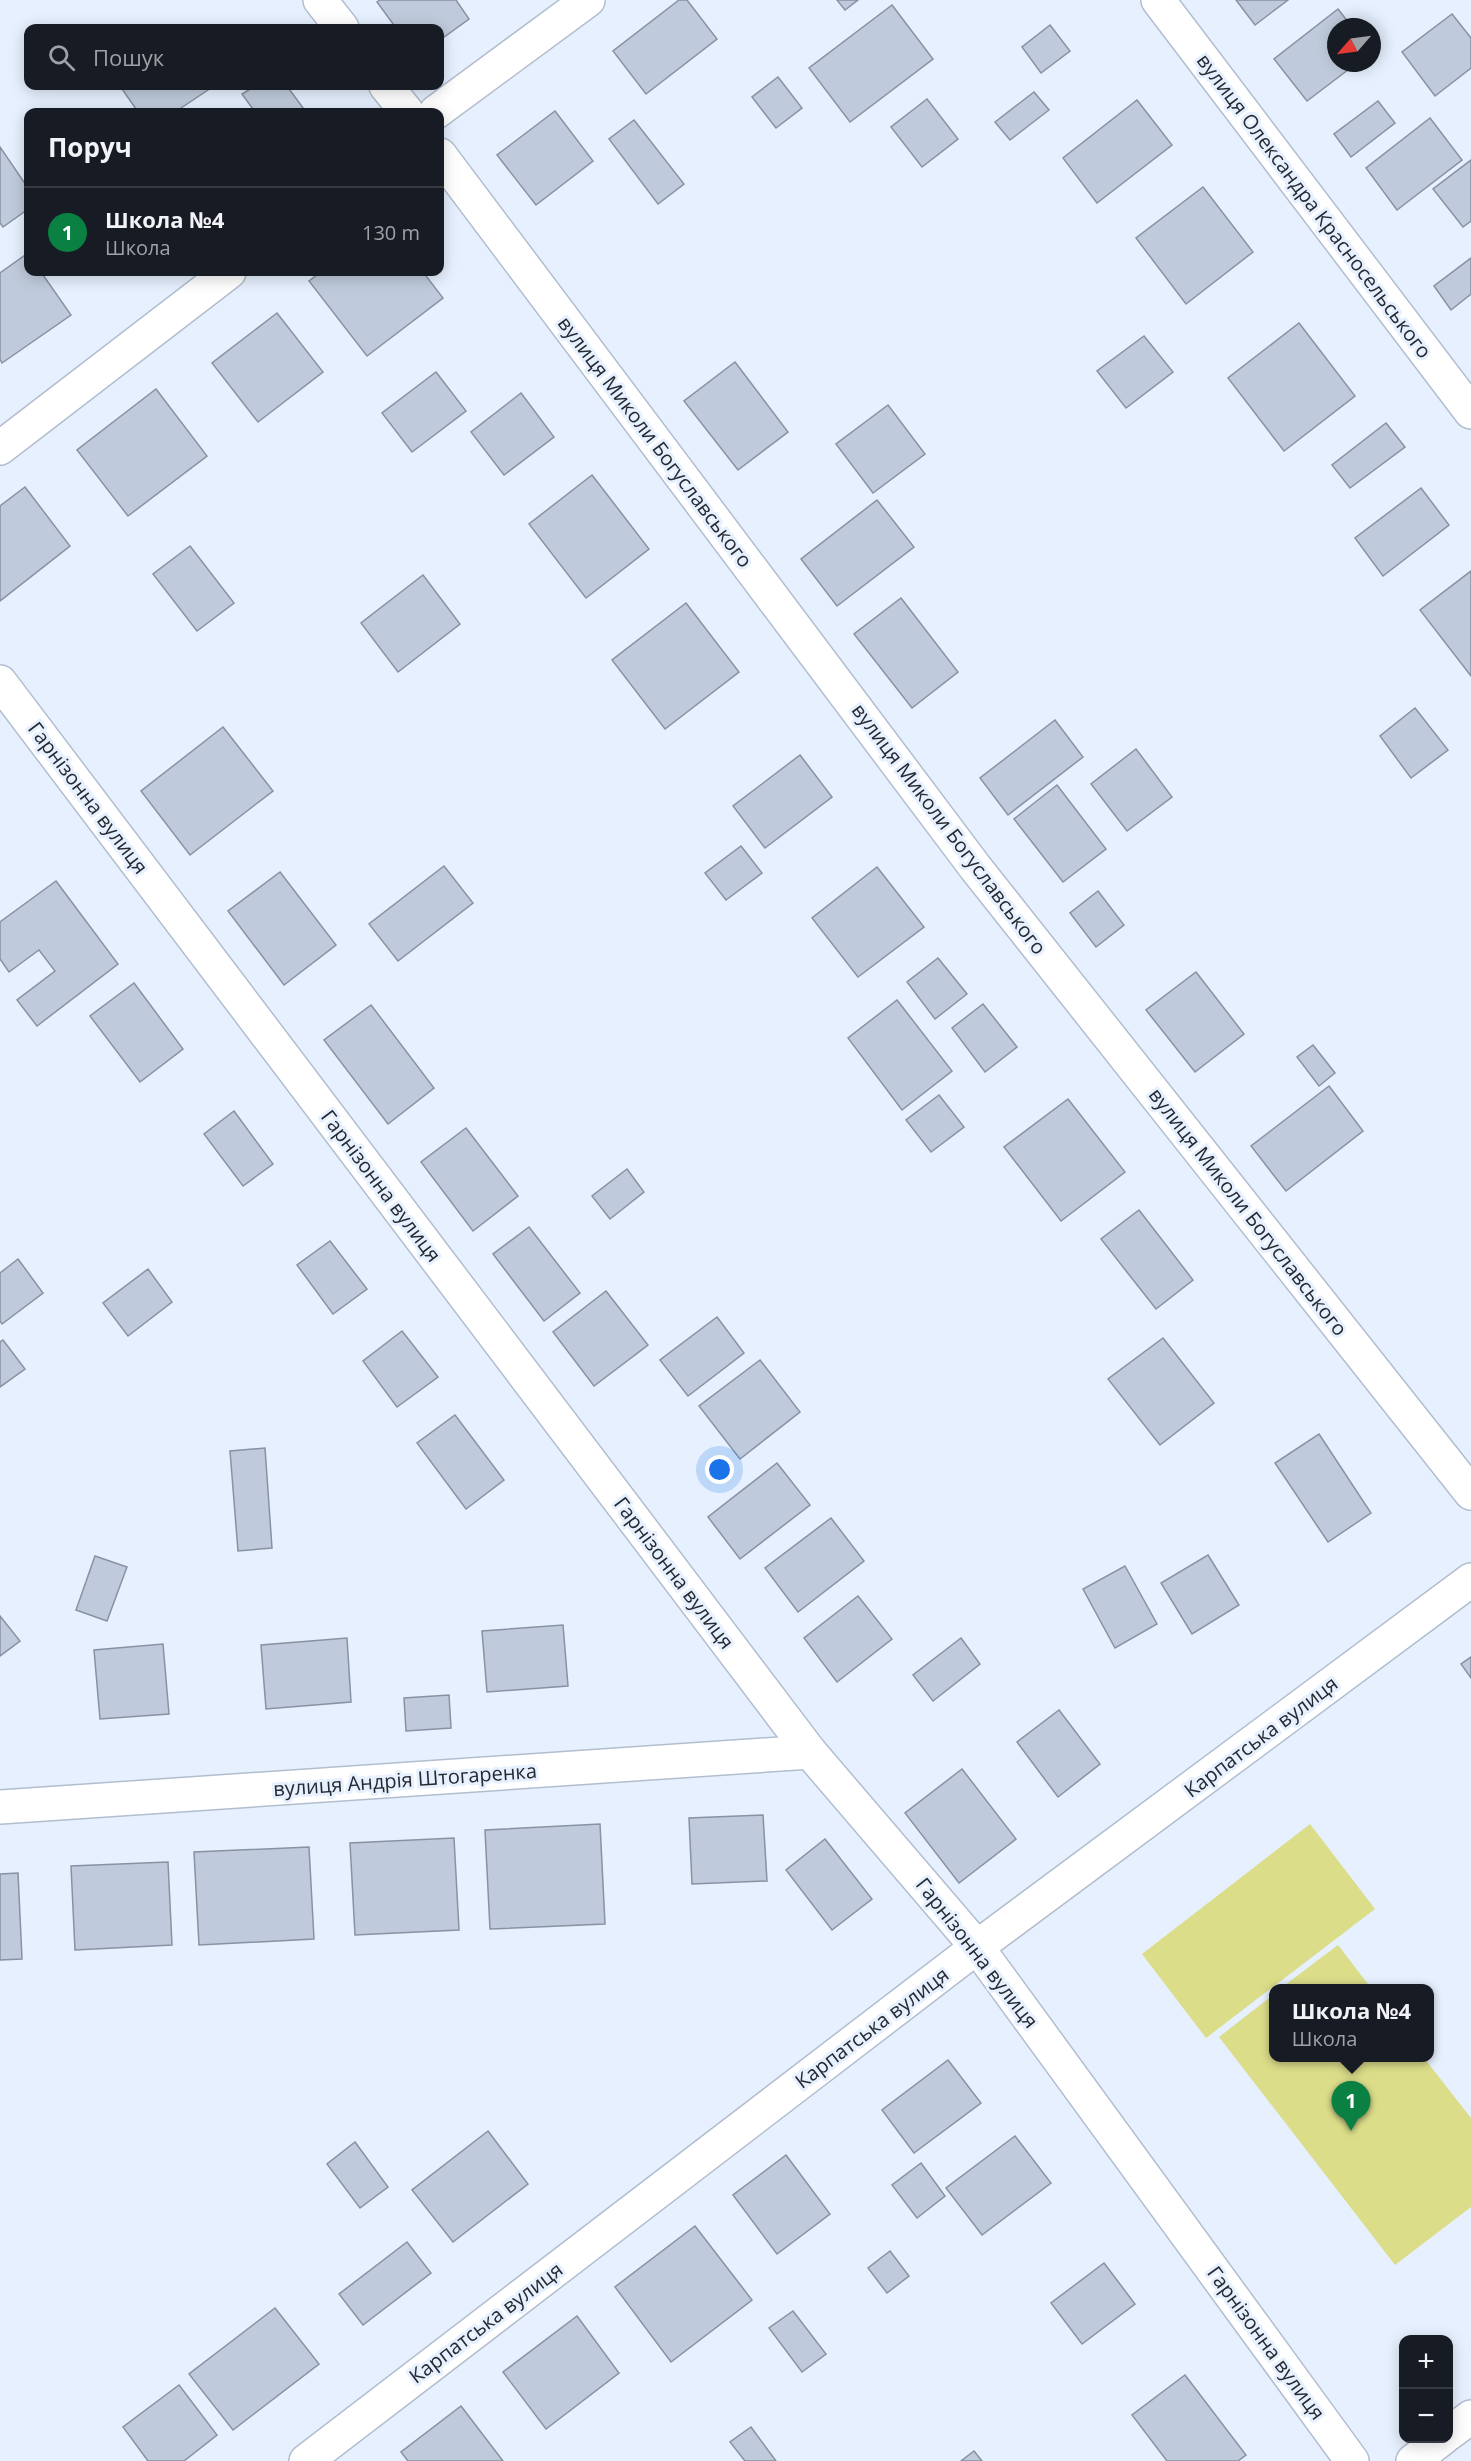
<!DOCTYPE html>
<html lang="uk">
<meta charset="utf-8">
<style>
:root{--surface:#171b24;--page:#242831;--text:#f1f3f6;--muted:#9ea1a6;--line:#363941;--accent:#0b8043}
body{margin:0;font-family:"Open Sans",sans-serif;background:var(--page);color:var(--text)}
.controls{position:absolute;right:18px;bottom:18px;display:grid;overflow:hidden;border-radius:12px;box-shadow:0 3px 15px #0003}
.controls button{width:54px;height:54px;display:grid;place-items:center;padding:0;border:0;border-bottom:2px solid var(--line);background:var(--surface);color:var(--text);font:30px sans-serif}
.compass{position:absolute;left:1327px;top:18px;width:54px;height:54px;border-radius:50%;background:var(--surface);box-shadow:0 3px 15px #0003;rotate:242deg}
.you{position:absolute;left:720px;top:1470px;width:21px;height:21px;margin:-15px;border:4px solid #fff;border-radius:50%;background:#1a73e8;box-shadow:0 0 0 9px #1a73e833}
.badge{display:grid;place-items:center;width:39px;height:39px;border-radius:50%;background:var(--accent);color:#fff;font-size:20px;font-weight:700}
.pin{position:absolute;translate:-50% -50px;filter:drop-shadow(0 2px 3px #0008)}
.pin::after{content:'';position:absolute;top:32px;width:21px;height:18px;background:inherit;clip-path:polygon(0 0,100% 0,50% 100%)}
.popup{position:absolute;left:1269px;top:1984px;width:165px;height:78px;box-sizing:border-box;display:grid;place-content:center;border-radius:12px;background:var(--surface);filter:drop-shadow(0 2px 4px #0005);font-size:20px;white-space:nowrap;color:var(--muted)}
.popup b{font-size:22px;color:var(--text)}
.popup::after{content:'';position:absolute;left:50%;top:100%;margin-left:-12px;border:12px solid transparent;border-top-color:var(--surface)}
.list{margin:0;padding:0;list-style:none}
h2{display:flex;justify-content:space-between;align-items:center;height:78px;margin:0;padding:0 24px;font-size:26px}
h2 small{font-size:20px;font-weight:400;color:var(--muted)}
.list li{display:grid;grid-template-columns:39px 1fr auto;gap:18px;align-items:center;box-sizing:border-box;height:90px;padding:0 24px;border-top:2px solid var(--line)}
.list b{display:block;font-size:22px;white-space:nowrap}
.list p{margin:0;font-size:20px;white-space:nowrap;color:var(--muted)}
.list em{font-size:20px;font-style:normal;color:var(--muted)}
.icon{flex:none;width:33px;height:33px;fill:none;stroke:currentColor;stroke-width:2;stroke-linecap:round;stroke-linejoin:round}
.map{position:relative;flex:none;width:1471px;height:2461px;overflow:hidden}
.search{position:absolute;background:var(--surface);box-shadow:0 3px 15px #0003;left:24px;top:24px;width:420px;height:66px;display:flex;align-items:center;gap:15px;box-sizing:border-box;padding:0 21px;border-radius:12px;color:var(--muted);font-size:22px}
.panel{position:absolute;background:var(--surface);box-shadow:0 3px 15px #0003;left:24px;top:108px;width:420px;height:168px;border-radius:12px}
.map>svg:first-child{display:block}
.green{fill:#dbdd89}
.building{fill:#bfcbdc;stroke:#8792a3;stroke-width:1.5}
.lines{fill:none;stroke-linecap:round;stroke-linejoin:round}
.minor-casing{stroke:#b2becf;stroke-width:36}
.minor{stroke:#fff;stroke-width:33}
.labels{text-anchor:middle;stroke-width:6;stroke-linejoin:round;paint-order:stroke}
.street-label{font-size:20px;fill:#252930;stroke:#e6f0fe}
</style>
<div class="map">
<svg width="1471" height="2461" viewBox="0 0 1471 2461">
<rect width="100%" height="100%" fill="#e6f0fe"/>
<g class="green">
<path d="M1310 1824 1375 1909 1206 2038 1142 1954Z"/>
<path d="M1338 1945 1371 1988H1281Z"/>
<path d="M1273 1995V2058H1424L1471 2118V2207L1395 2265 1219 2037Z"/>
</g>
<g class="building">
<path d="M380 0H456L469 19 440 40V28H396L377 2Z"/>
<path d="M679 0H687L717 39 646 94 613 51Z"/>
<path d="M837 0H858L845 10Z"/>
<path d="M1236 0H1288L1255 25Z"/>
<path d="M892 5 933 59 850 122 809 68Z"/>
<path d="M1338 9 1352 27H1336V63H1357L1307 101 1274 59Z"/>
<path d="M1452 14 1471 38V68L1435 96 1402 52Z"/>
<path d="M1050 25 1070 51 1041 73 1022 47Z"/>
<path d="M778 77 802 108 776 128 752 97Z"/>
<path d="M120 86H204L208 90 175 112H138Z"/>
<path d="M255 86H287L306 112H255L242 94Z"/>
<path d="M1034 92 1049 110 1010 140 995 122Z"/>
<path d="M927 99 958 139 922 167 891 127Z"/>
<path d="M1137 100 1172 145 1097 203 1063 158Z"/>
<path d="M1378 101 1395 123 1351 157 1334 134Z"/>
<path d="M555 111 593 161 536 205 497 155Z"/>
<path d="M1430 118 1462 160 1397 210 1366 168Z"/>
<path d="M634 120 684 184 658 204 609 139Z"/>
<path d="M0 147 28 188V209L3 227 0 223Z"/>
<path d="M1471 160V221L1463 227 1433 189Z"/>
<path d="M1203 187 1253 252 1186 304 1136 238Z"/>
<path d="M28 253V272H41L71 315 2 363 0 359V273Z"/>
<path d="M1471 258V294L1451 310 1434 286Z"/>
<path d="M321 272H423L443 298 367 356 309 281Z"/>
<path d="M277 313 323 372 258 422 212 363Z"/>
<path d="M1299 323 1355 396 1284 451 1228 378Z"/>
<path d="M1144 336 1173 372 1126 408 1097 371Z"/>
<path d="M735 362 788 432 738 470 684 401Z"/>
<path d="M436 372 466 411 412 452 382 413Z"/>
<path d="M156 389 207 456 128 516 77 450Z"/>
<path d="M521 393 554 437 504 475 471 432Z"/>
<path d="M888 405 925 454 873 493 836 444Z"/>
<path d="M1386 423 1405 447 1350 488 1332 465Z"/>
<path d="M592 475 649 549 586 598 529 524Z"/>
<path d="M25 487 70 546 0 601V506Z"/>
<path d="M1421 488 1449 525 1383 576 1355 538Z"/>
<path d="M877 500 914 547 837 606 801 559Z"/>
<path d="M190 546 234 603 197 631 153 574Z"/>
<path d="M1471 571V676L1420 610Z"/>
<path d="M423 575 460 624 398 672 361 623Z"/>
<path d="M901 598 958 672 912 708 854 634Z"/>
<path d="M686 603 739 672 665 729 612 660Z"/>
<path d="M1415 708 1448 750 1411 778 1380 736Z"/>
<path d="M1055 720 1083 757 1008 815 980 778Z"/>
<path d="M223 727 273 791 190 855 141 791Z"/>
<path d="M1136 749 1172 797 1127 831 1091 784Z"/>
<path d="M800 755 832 797 765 848 733 806Z"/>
<path d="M1057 785 1106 849 1063 882 1014 819Z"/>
<path d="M741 846 762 873 726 900 705 873Z"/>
<path d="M444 866 473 903 398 961 369 924Z"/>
<path d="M877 867 924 927 858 977 812 918Z"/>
<path d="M280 872 336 945 284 985 228 911Z"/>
<path d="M56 881 118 964 37 1026 17 1000 55 971 39 950 9 972 0 959V922Z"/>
<path d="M1098 891 1124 925 1096 947 1070 913Z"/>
<path d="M938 958 967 994 935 1019 907 982Z"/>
<path d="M1196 972 1244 1034 1195 1072 1146 1010Z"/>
<path d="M134 983 183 1049 140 1082 90 1016Z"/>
<path d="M897 1000 952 1071 902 1110 848 1038Z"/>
<path d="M983 1004 1017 1047 985 1072 952 1028Z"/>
<path d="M371 1005 434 1088 388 1124 324 1040Z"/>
<path d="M1313 1045 1335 1073 1319 1086 1297 1057Z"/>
<path d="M1329 1086 1363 1131 1286 1191 1251 1146Z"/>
<path d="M939 1095 964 1127 931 1152 906 1120Z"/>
<path d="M1068 1099 1125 1172 1061 1221 1004 1147Z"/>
<path d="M234 1111 273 1164 243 1186 204 1134Z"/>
<path d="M466 1128 518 1196 473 1231 421 1162Z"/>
<path d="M627 1169 644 1192 610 1219 592 1196Z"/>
<path d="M1139 1210 1193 1280 1156 1309 1101 1239Z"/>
<path d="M529 1227 580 1293 544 1321 493 1254Z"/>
<path d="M330 1241 367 1289 333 1314 297 1265Z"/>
<path d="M18 1259 43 1293 2 1324 0 1321V1273Z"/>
<path d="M148 1269 172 1302 128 1336 103 1303Z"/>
<path d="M606 1291 648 1345 594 1386 553 1332Z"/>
<path d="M717 1317 744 1353 688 1396 660 1360Z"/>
<path d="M402 1331 438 1377 397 1407 363 1361Z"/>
<path d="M1163 1338 1214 1403 1160 1445 1108 1379Z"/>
<path d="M3 1340 25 1369 0 1387V1342Z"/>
<path d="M760 1360 800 1412 740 1459 699 1406Z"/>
<path d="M455 1415 504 1480 466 1509 417 1443Z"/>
<path d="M1319 1434 1371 1513 1328 1542 1275 1463Z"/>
<path d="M265 1448 272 1548 238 1551 230 1451Z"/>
<path d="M777 1463 810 1505 740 1559 708 1517Z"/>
<path d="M831 1518 864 1561 798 1612 765 1568Z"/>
<path d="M1208 1555 1239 1605 1192 1634 1161 1583Z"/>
<path d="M95 1556 127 1567 107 1621 76 1610Z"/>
<path d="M1125 1566 1157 1624 1115 1648 1083 1589Z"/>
<path d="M858 1596 892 1639 837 1682 804 1638Z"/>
<path d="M0 1616 20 1641 0 1656Z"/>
<path d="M563 1625 568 1686 487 1692 482 1631Z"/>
<path d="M347 1638 351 1702 266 1709 261 1645Z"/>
<path d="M961 1638 980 1664 933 1701 913 1675Z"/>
<path d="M163 1644 169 1714 100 1719 94 1650Z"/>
<path d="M1471 1657V1678L1461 1664Z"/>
<path d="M449 1695 451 1728 406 1731 404 1698Z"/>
<path d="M1059 1710 1100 1764 1058 1797 1017 1742Z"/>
<path d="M962 1769 1016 1839 959 1883 905 1813Z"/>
<path d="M763 1815 767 1881 692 1884 689 1818Z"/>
<path d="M600 1824 605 1924 490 1929 485 1830Z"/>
<path d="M454 1838 459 1930 355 1935 350 1843Z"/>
<path d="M825 1839 872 1899 832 1930 786 1870Z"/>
<path d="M309 1847 314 1939 199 1945 194 1852Z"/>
<path d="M168 1862 172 1945 75 1950 71 1866Z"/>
<path d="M18 1873 22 1959 0 1960V1874Z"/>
<path d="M948 2060 981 2103 914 2153 882 2110Z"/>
<path d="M488 2131 528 2184 453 2242 412 2190Z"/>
<path d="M1015 2136 1051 2183 982 2235 946 2188Z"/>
<path d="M355 2142 388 2187 360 2208 327 2164Z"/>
<path d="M786 2155 830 2214 777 2254 733 2195Z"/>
<path d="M921 2163 945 2196 917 2218 892 2185Z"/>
<path d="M695 2226 752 2300 671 2362 615 2287Z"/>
<path d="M407 2242 431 2273 363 2325 339 2294Z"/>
<path d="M890 2251 909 2276 887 2293 868 2268Z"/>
<path d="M1104 2263 1135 2304 1082 2344 1051 2303Z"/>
<path d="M275 2308 319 2364 233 2430 189 2374Z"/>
<path d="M793 2311 826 2354 802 2372 769 2328Z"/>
<path d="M577 2316 619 2373 546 2429 503 2372Z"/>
<path d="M1185 2375 1246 2455 1238 2461H1167L1132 2415Z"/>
<path d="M179 2385 217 2435 184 2461H148L123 2427Z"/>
<path d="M461 2406 503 2461H408L401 2452Z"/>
<path d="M751 2427 776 2461H745L730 2442Z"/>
<path d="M974 2451 982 2461H961Z"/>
</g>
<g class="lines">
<defs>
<g id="minor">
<path d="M320 0 342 28"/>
<path d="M1158 0 1471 412"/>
<path d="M386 86 407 112"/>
<path d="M436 112 588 0"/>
<path d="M440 155 975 867 1471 1493"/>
<path d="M0 448 229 272"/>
<path d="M0 682 810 1752 977 1947 1352 2461"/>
<path d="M0 1807 810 1752"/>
<path d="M1448 2434 1471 2417"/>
<path d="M306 2461 977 1947 1471 1580"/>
<path d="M1413 2461 1443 2438"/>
</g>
</defs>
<use href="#minor" class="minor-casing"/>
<use href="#minor" class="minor"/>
</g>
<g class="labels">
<g class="street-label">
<text transform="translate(1314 206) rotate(53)" y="7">вулиця Олександра Красносельського</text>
<text transform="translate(655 442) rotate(53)" y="7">вулиця Миколи Богуславського</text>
<text transform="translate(88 798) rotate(53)" y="7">Гарнізонна вулиця</text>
<text transform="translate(949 829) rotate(53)" y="7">вулиця Миколи Богуславського</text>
<text transform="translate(381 1186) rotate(53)" y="7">Гарнізонна вулиця</text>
<text transform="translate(1248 1212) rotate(52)" y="7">вулиця Миколи Богуславського</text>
<text transform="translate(674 1573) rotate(53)" y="7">Гарнізонна вулиця</text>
<text transform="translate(1261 1737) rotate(-37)" y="7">Карпатська вулиця</text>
<text transform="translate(405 1780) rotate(-4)" y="7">вулиця Андрія Штогаренка</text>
<text transform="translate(977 1953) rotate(52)" y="7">Гарнізонна вулиця</text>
<text transform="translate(872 2028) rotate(-37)" y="7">Карпатська вулиця</text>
<text transform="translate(486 2323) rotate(-37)" y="7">Карпатська вулиця</text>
<text transform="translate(1266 2343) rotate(54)" y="7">Гарнізонна вулиця</text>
</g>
</g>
</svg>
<div class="controls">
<button>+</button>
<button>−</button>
</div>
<svg class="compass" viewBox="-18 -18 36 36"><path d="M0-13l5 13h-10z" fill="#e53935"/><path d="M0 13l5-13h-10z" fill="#9ea1a6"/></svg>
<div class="you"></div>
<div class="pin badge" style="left:1351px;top:2131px">1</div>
<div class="popup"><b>Школа №4</b>Школа</div>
<div class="search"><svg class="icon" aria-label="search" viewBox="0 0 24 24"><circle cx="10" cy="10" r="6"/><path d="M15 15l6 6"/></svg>Пошук</div>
<section class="panel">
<h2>Поруч<small></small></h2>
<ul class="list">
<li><span class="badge">1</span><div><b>Школа №4</b><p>Школа</p></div><em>130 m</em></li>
</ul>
</section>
</div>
